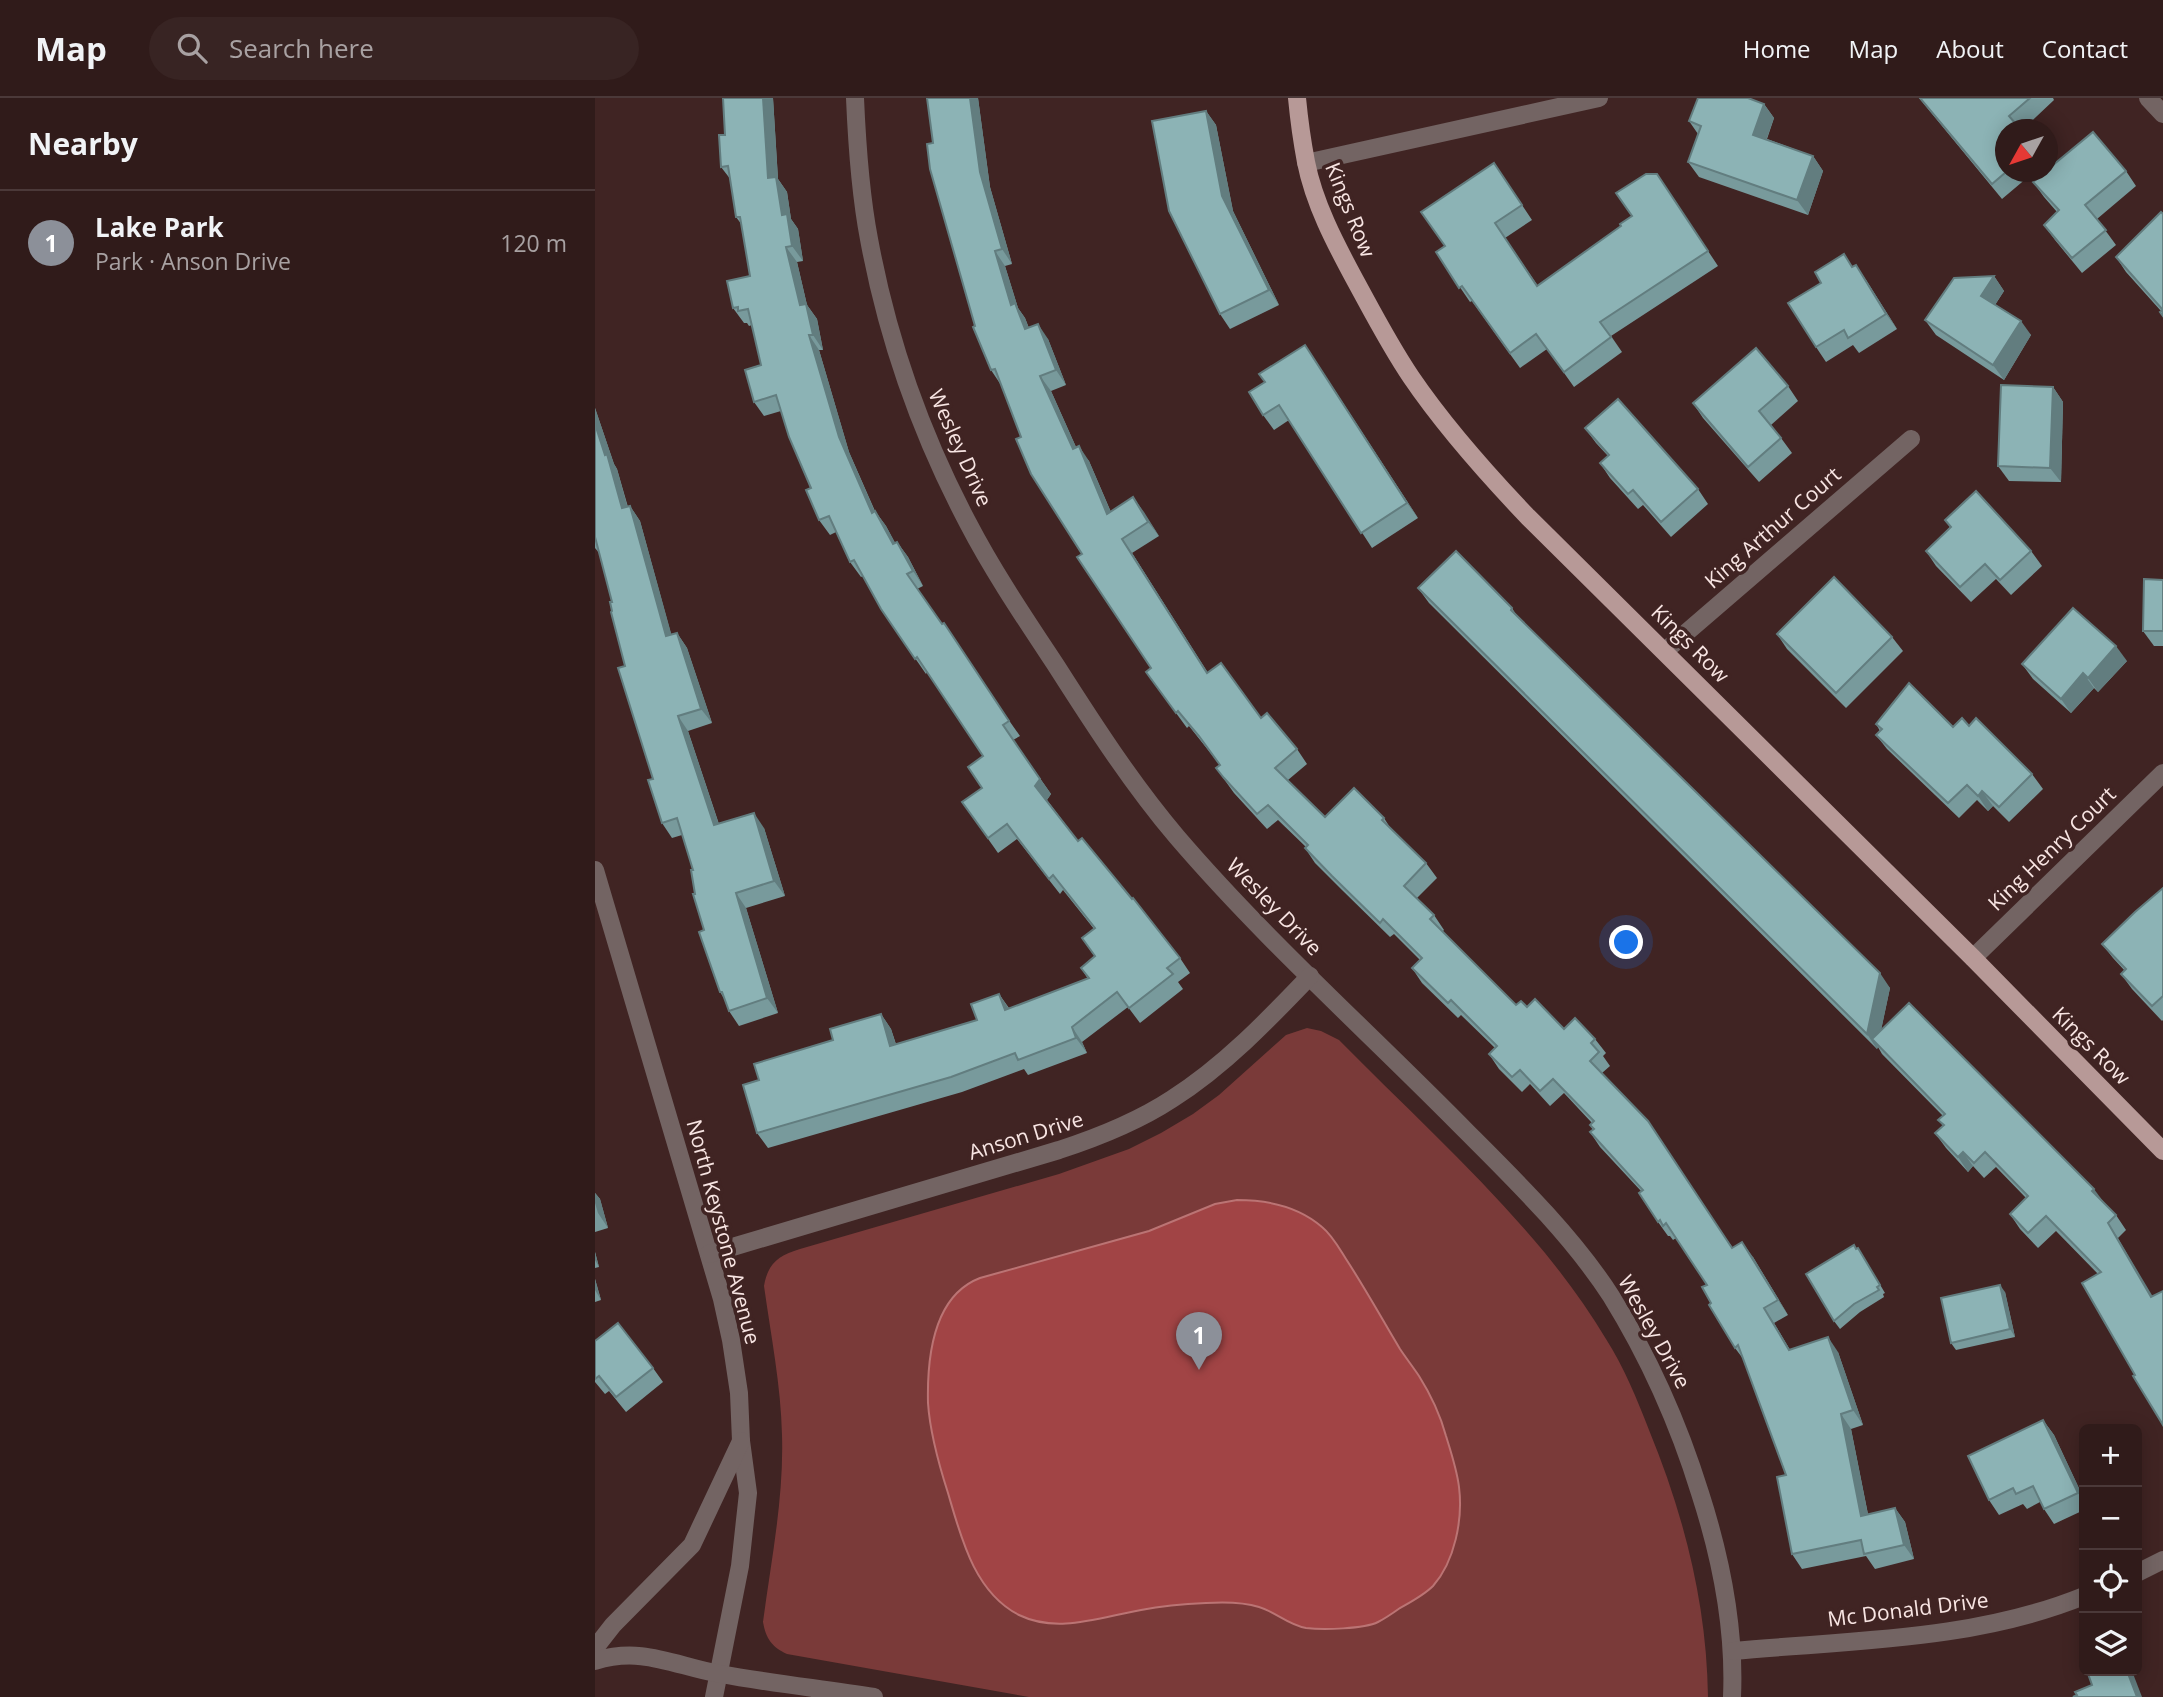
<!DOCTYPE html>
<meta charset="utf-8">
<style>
:root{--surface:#301b1a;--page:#382423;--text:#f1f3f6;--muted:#a8a1a2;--line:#4b3939;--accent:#8c9099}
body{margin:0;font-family:"Open Sans",sans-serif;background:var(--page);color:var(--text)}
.controls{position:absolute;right:21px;bottom:21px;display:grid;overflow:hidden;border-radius:10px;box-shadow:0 4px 18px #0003}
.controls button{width:63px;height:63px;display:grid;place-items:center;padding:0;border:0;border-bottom:2px solid var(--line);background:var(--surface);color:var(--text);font:35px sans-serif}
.compass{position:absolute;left:1400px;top:21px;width:63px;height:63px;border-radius:50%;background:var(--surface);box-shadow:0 4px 18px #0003;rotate:230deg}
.you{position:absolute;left:1032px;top:845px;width:24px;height:24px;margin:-18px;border:5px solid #fff;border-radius:50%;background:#1a73e8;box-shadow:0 0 0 10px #1a73e833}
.badge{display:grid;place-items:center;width:46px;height:46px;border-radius:50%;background:var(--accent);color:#fff;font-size:23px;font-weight:700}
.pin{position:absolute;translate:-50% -58px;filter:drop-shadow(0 2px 4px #0008)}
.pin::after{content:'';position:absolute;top:37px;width:24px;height:21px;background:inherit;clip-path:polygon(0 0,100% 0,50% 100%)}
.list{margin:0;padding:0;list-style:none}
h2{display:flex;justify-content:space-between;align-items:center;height:91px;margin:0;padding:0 28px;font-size:30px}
h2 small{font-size:23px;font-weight:400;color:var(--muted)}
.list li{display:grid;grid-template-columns:46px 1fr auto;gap:21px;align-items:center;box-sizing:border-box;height:105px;padding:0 28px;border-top:2px solid var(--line)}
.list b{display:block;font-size:26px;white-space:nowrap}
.list p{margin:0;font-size:23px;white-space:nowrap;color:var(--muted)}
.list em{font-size:23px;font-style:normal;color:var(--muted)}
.icon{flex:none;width:38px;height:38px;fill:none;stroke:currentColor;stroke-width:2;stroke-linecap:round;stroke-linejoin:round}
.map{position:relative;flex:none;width:1568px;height:1599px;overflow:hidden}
header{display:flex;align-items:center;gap:42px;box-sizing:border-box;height:98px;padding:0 35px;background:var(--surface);border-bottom:2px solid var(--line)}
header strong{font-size:33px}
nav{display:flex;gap:38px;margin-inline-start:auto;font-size:24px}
.search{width:490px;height:63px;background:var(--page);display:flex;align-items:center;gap:18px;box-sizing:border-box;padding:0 24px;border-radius:38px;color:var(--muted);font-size:26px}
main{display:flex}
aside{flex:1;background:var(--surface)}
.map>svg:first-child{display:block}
.green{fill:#7a3a39}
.water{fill:#a14445;stroke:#bb7474;stroke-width:2}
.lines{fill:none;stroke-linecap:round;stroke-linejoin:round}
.minor{stroke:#736463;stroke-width:18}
.major{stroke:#b79997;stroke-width:18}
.wall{fill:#789a9c}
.shaded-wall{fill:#627d7f}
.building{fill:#8cb3b5;stroke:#627d7f;stroke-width:2}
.labels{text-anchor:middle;stroke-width:7;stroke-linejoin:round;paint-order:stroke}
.street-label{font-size:21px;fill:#f8e5e3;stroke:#402423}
</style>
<header>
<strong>Map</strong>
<div class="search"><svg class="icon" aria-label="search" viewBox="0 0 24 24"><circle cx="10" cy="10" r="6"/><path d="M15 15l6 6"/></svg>Search here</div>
<nav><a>Home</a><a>Map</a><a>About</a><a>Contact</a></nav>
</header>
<main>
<aside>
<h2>Nearby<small></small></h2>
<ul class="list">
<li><span class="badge">1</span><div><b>Lake Park</b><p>Park · Anson Drive</p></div><em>120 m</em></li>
</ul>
</aside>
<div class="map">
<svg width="1568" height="1599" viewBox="0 0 1568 1599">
<rect width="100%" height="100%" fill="#402423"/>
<path class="green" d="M712 930 726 933 744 942C812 1011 888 1080 950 1155 972 1182 993 1211 1011 1241 1029 1269 1042 1301 1054 1332 1089 1417 1112 1507 1113 1599H434L192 1556C177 1549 171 1541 168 1524 176 1463 189 1400 187 1337 186 1288 176 1238 169 1188 173 1165 183 1158 205 1151L464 1076 534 1051 566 1035 598 1016 624 997 691 937Z"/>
<path class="water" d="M642 1102C673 1102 703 1108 727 1129 737 1137 744 1150 751 1161 770 1190 787 1221 805 1251 811 1260 818 1269 824 1278 836 1297 845 1316 851 1338 856 1354 862 1372 864 1389 868 1421 860 1463 838 1488 829 1497 816 1504 805 1510 798 1515 791 1520 783 1524 769 1531 728 1532 711 1530 693 1527 681 1514 664 1509 648 1504 627 1504 611 1505 589 1506 567 1508 546 1512 505 1519 463 1536 424 1517 379 1494 366 1439 353 1395 344 1367 335 1335 333 1305 332 1261 338 1198 385 1180L554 1133 620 1106Z"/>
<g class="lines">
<g class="minor">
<path d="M260 0C262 47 265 94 274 141 292 239 326 336 373 425 399 475 431 522 462 569 499 627 537 686 582 739 672 844 776 936 873 1035 922 1084 978 1139 1016 1198 1055 1261 1083 1324 1105 1395 1126 1460 1140 1531 1137 1599"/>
<path d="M1553 0 1568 16"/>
<path d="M711 65 1004 0"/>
<path d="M1070 553 1316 341"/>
<path d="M0 772 127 1201 136 1242 144 1295 146 1343 153 1395 145 1468 119 1599"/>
<path d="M1378 860 1568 675"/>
<path d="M114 1156 464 1052C504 1039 542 1024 577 1001 629 968 673 922 715 878"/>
<path d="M1542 1475 1568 1462"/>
<path d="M0 1550 18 1527 97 1447 146 1343"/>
<path d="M1138 1553C1256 1542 1378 1543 1489 1498"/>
<path d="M0 1563C47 1548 80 1568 125 1576 176 1585 228 1591 279 1599"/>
</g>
<path class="major" d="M702 0C704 21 707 43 711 64 719 105 740 145 760 182 778 215 795 248 816 279 850 329 891 375 933 419L1378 860 1568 1053"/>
</g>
<g class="wall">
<path d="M128 0H178L183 81 192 94 196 121 203 131 208 163 202 164 212 207 222 221 228 252H224L254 354 280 413 291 428 300 445 302 444 313 459 328 488 322 491 425 638 418 642 456 696 452 702 483 743 585 860 595 875 583 884 588 891 545 925 533 909 487 944 492 955 433 977 429 971 367 994 173 1050 162 1035 164 982 286 916 296 931 301 946 382 922 404 896 414 910 493 881 486 870 500 859 487 840 499 831 468 792 465 796 422 741 403 755 367 704 387 690 388 658 332 574 331 576 286 511 268 478 266 479 255 464 241 434 235 437 224 422 216 390 186 313 169 318 159 304 166 267 157 227 154 228 152 225H149L138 210 155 178 147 127 141 119 136 82 126 69 130 37Z"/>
<path d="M383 0 395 89 417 166 410 168 423 210 430 220 434 230 453 241 471 287 456 293 481 349 494 363 516 414 538 399 564 438 537 455 613 575 702 651 712 666 693 682 730 719 789 720 796 731 831 765 842 780 822 800 839 817 849 832 847 834 921 907 932 909 969 931 1000 941 1011 955 1008 958 1015 968 1007 975 1138 1150 1158 1159 1193 1217 1179 1225 1195 1252 1243 1254 1268 1327 1256 1331 1273 1416 1300 1410 1310 1424 1319 1461 1280 1471 1271 1458 1207 1471 1197 1456 1191 1377 1149 1262 1140 1250 1116 1205 1112 1187 1081 1140 1078 1142 1075 1138H1073L1063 1124 1046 1093 1005 1049 995 1034 998 1032 995 1027 997 1025 969 995 955 1008 935 986 927 994 904 971 894 956 900 950 866 917 863 920 827 885 817 870 825 862 799 836 795 839 747 792 720 765 710 750 711 749 683 722 672 731 639 695 621 670 625 667 594 628 592 630 551 574 556 570 487 456 426 339 406 287 396 272 380 228 338 45Z"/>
<path d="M1324 0H1458L1459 2 1427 32H1410V74H1439L1407 101Z"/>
<path d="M1169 6 1179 20 1172 41 1218 58 1228 73 1213 117 1104 79 1093 64 1103 36 1094 23Z"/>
<path d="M611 13 621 27 638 113 684 207 635 231 625 216Z"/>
<path d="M899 65 937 122 910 140 943 188 1026 128 1037 118 1062 76 1123 168 1016 238 1027 254 979 289 952 251 925 270 877 203 875 204 841 154 850 148Z"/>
<path d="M1531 73 1541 88 1502 121 1521 147 1487 175 1460 142 1449 127 1462 114 1449 99 1438 84Z"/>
<path d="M1566 114 1568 218 1566 213 1531 174 1521 159Z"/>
<path d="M1258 168 1271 182 1302 231 1264 255 1258 247 1231 264 1221 249Z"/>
<path d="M1399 178 1409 193 1400 207 1436 237 1409 282 1341 237 1330 222Z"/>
<path d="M710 247 823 420 777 450 694 322 679 332 668 317 670 284Z"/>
<path d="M1193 288 1203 303 1176 327 1186 340 1197 355 1164 384 1108 320 1098 305Z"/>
<path d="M1458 289 1468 304 1466 384 1414 383 1403 368Z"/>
<path d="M0 310 19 366 22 371 33 409 35 408 45 423 76 536 82 535 92 550 117 625 93 633 124 726 169 730 190 798 151 810 183 915 144 928 134 913 130 902 125 894 100 796 98 772 87 737 77 740 67 725 58 681 17 513V504L5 456 0 450Z"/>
<path d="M990 330 1103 391 1113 406 1076 439 1048 407 1043 411 1015 380 1005 365 1013 358 1001 345Z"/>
<path d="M1350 422 1436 453 1447 468 1416 497 1401 481 1376 504 1341 468 1331 453 1355 429Z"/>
<path d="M1568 482V548H1559L1548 533Z"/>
<path d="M823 490 917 510 922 518 1295 890 1286 932 1510 1106 1521 1117 1531 1132 1523 1140 1540 1277 1503 1176 1461 1133 1443 1150 1425 1131 1415 1116 1431 1100 1401 1069 1389 1080 1378 1068 1373 1074 1351 1050 1340 1035 1348 1028 1343 1022 1348 1018 1287 956 1283 949 1282 951 834 505Z"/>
<path d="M1182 536 1297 539 1308 553 1251 610 1192 551Z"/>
<path d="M1532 563 1503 594 1499 590 1476 615 1438 581 1427 566Z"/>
<path d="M1281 626 1358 629 1374 628 1437 676 1448 691 1414 724 1398 708 1393 713 1382 702 1364 720 1292 651 1281 637 1285 633Z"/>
<path d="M1568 790V922L1567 923 1537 891 1526 876 1530 873 1518 860 1507 846Z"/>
<path d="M0 1095 5 1101 13 1130 0 1134Z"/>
<path d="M1259 1147 1261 1151 1263 1150 1268 1158 1290 1195 1288 1196 1289 1199 1265 1214 1245 1231 1239 1223Z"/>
<path d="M0 1154 4 1169 0 1170Z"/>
<path d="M0 1181 6 1202 0 1204Z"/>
<path d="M1410 1194 1420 1239 1361 1252 1356 1245Z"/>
<path d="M0 1243 58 1270 68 1284 31 1314 14 1293 10 1296 0 1284Z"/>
<path d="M1448 1322 1459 1337 1489 1401V1412L1459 1426 1449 1411 1445 1404 1432 1411 1428 1406 1404 1417 1394 1402Z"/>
</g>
<g class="shaded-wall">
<path d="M168 0H178L183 81 192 94 196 121 203 131 208 163 197 148 173 80Z"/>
<path d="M375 0H383L395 89 417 166 407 151 385 74Z"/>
<path d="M1169 6 1179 20 1168 51 1158 37Z"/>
<path d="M611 13 621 27 638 113 684 207 674 192 627 98Z"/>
<path d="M1218 58 1228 73 1213 117 1202 102Z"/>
<path d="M191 149 202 164 212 207 222 221 228 252 218 237 205 207Z"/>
<path d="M400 153 410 168 423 210 430 220 440 246 430 231 416 207Z"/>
<path d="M1261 167 1271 182 1302 231 1291 216Z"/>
<path d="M1399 178 1409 193 1396 213 1386 198Z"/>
<path d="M1426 223 1436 237 1409 282 1398 267Z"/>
<path d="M443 226 453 241 471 287 461 272Z"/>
<path d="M214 237 224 252 254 354 287 430 277 415 244 339Z"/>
<path d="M710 247 720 262 823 420 812 405Z"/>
<path d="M445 278 456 293 488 365 478 351Z"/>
<path d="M1458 289 1468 304 1466 384 1455 370Z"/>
<path d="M0 310 19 366 22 371 37 425 27 410 0 326Z"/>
<path d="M484 348 494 363 523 431 512 416Z"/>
<path d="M538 399 549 414 564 438 553 424Z"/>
<path d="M35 408 45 423 81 553 71 538Z"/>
<path d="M280 413 291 428 309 461 298 446Z"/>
<path d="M527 441 537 455 622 590 612 575Z"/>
<path d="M302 444 313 459 328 488 318 473Z"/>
<path d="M82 535 92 550 117 625 106 611Z"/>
<path d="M1521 548 1532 563 1503 594 1493 580Z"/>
<path d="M1488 575 1499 590 1476 615 1466 601Z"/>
<path d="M83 618 93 633 129 742 119 727Z"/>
<path d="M408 627 456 696 451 703 440 688Z"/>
<path d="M1387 693 1398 708 1393 713 1383 698Z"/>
<path d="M159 715 169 730 190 798 179 783Z"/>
<path d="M141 795 151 810 183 915 172 900Z"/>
<path d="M1285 875 1295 890 1283 947 1277 941 1283 949 1282 951 1272 936Z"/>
<path d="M404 896 414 911 410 912Z"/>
<path d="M286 916 296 931 306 963 295 948Z"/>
<path d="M477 929 487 944 492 955 481 940Z"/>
<path d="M1368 1054 1378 1068 1373 1074 1363 1059Z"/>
<path d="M1499 1091 1510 1106 1497 1093Z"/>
<path d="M0 1095 5 1101 13 1130 3 1115 0 1105Z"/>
<path d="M1513 1125 1523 1140 1567 1214 1556 1199Z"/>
<path d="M1147 1144 1158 1159 1193 1217 1183 1202Z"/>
<path d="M0 1154 4 1169 0 1162Z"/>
<path d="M0 1181 6 1202 0 1192Z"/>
<path d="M1405 1187 1410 1194 1420 1239 1415 1231Z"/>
<path d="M1169 1210 1179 1225 1204 1267 1194 1252Z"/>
<path d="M1233 1239 1243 1254 1268 1327 1258 1312Z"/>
<path d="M1246 1316 1256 1331 1276 1432 1266 1418Z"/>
<path d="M1448 1322 1459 1337 1489 1401V1404L1483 1395Z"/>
<path d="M1300 1410 1310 1424 1319 1461 1309 1447Z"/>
<path d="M1532 1573H1537L1547 1599H1542Z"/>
</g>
<g class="building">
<path d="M128 0H168L173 80 181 79 187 117 192 116 197 148 191 149 205 207 211 206 218 237H214L244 339 277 415 280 413 298 446 302 444 318 473 312 476 347 526 349 525 414 623 408 627 445 681 440 688 483 743 487 740 537 801 538 800 585 860 572 870 578 876 534 910 522 894 477 929 481 940 423 962 420 955 356 979 162 1035 148 987 164 982 159 966 238 942 235 931 286 916 295 948 382 922 376 906 404 896 410 912 494 880 486 870 500 858 487 840 500 830 458 777 454 781 412 726 393 740 367 704 387 690 373 669 388 658 322 559 320 561 286 511 259 462 255 464 234 418 224 422 211 392 216 390 194 339 181 297 159 304 150 272 166 267 153 211 143 213V209L138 210 132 183 155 178 145 119H141L133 68 126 69 124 37H130Z"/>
<path d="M332 0H375L385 74 407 151 400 153 416 207 420 205 430 231 443 226 461 272 445 278 478 351 484 348 512 416 538 399 553 424 527 441 612 575 626 565 666 620 672 615 702 651 680 670 730 719 759 690 789 720 787 722 831 765 809 788 839 817 835 821 921 907 926 903 932 909 940 901 969 931 980 920 1000 941 996 945 1004 954 995 963 1053 1023 1137 1150 1147 1144 1183 1202 1169 1210 1194 1252 1233 1239 1258 1312 1246 1316 1266 1418 1300 1410 1309 1447 1269 1456 1266 1442 1197 1456 1182 1379 1191 1377 1143 1247 1140 1250 1114 1207 1116 1205 1107 1189 1112 1187 1071 1125 1068 1128 1065 1122 1063 1124 1044 1095 1048 1092 995 1034 999 1031 995 1027 999 1023 958 981 945 993 925 972 917 979 894 956 902 948 856 902 853 905 817 870 827 860 788 821 785 825 737 778 710 750 713 747 673 707 662 716 629 680 621 670 625 667 604 638 583 613 581 615 551 574 556 570 482 459 487 456 436 376 421 341 426 339 400 271 396 272 378 229 380 228 335 71 332 46 338 45Z"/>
<path d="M1103 0H1153L1169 6 1158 37 1218 58 1202 102 1093 64 1106 28 1094 23Z"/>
<path d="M1325 0H1435L1414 18 1426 32H1410L1411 74 1397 86Z"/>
<path d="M611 13 627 98 674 192 625 216 574 113 557 23Z"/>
<path d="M1498 34 1531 73 1490 107 1511 132 1477 160 1449 127 1464 112 1438 84 1450 74H1452V72Z"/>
<path d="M899 65 927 107 900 125 942 188 1026 128 1025 126 1037 118 1021 95 1051 76H1062L1113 153 1005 224 1016 239 969 274 941 236 915 255 867 188 864 190 841 154 850 148 826 114Z"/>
<path d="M1566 114 1568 116V218L1565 214 1568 212 1521 159Z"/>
<path d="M1249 156 1257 169 1261 167 1291 216 1253 240 1249 232 1221 249 1193 205 1226 185 1220 174Z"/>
<path d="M1399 178 1386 198 1426 223 1398 267 1330 222 1359 180Z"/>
<path d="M710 247 812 405 766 435 684 307 668 317 654 294 670 284 664 276Z"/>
<path d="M1161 250 1193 288 1164 313 1186 340 1153 369 1098 305Z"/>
<path d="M1406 287 1458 289 1455 370 1403 368Z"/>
<path d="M1023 301 1103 391 1066 424 1038 392 1033 396 1005 365 1014 357 990 330Z"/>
<path d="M0 326 10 357 12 356 27 410 35 408 71 538 82 535 106 611 83 618 119 727 159 715 179 783 141 795 172 900 134 913 127 894H125L104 834 109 832 98 796H100L96 772H98L82 720 67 725 53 682 58 681 23 570 30 568 16 514 17 513 15 504H17L0 439Z"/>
<path d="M1381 393 1436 453 1405 482 1390 466 1365 489 1331 453 1356 429 1350 422Z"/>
<path d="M861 453 917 510 916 512 1285 875 1272 936 823 490Z"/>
<path d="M1239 479 1297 539 1241 595 1182 536Z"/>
<path d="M1549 481 1568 482V533H1548Z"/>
<path d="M1478 510 1521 548 1493 580 1488 575 1466 601 1427 566Z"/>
<path d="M1314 585 1358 629 1367 620 1374 628 1381 620 1437 676 1404 709 1387 693 1383 698 1372 687 1353 705 1281 637 1287 631 1281 626Z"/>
<path d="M1568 790V898L1557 908 1526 876 1531 871 1507 846 1540 814Z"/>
<path d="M1314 905 1499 1091 1497 1093 1521 1117 1513 1125 1556 1199 1568 1193V1327L1538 1278 1540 1277 1487 1185 1506 1174 1451 1118 1433 1135 1415 1116 1433 1098 1390 1054 1379 1065 1368 1054 1363 1059 1340 1035 1349 1027 1343 1022 1350 1016 1277 941Z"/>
<path d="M1259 1147 1261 1151 1263 1150 1285 1187 1282 1189 1284 1192 1259 1206 1239 1223 1211 1176Z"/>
<path d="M1405 1187 1415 1231 1356 1245 1346 1200Z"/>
<path d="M23 1225 58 1270 21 1299 4 1278 0 1281V1243Z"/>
<path d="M1448 1322 1483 1395 1449 1411 1438 1388 1421 1396 1418 1390 1394 1402 1373 1358Z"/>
<path d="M1492 1573H1532L1542 1599H1478L1482 1597 1480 1594 1497 1587Z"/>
</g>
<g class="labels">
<g class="street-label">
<text transform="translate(755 112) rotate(68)" y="7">Kings Row</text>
<text transform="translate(365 350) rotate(66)" y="7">Wesley Drive</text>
<text transform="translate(1178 430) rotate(-41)" y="7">King Arthur Court</text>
<text transform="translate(1095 546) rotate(45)" y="7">Kings Row</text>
<text transform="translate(1457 751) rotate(-44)" y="7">King Henry Court</text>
<text transform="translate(679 809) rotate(46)" y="7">Wesley Drive</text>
<text transform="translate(1496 948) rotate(45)" y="7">Kings Row</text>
<text transform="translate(431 1038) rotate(-17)" y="7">Anson Drive</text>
<text transform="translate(128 1134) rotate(75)" y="7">North Keystone Avenue</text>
<text transform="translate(1059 1234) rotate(61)" y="7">Wesley Drive</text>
<text transform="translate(1313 1512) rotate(-7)" y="7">Mc Donald Drive</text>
</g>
</g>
</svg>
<div class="controls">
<button>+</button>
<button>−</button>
<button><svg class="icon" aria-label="locate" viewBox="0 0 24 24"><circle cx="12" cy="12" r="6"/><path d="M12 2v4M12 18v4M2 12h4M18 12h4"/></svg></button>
<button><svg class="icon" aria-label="layers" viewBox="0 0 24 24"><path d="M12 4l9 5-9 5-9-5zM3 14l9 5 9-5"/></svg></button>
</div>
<svg class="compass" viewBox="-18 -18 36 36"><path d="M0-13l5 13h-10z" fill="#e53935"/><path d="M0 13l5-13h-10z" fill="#a8a1a2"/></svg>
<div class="you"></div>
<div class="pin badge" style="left:604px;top:1272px">1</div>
</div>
</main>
